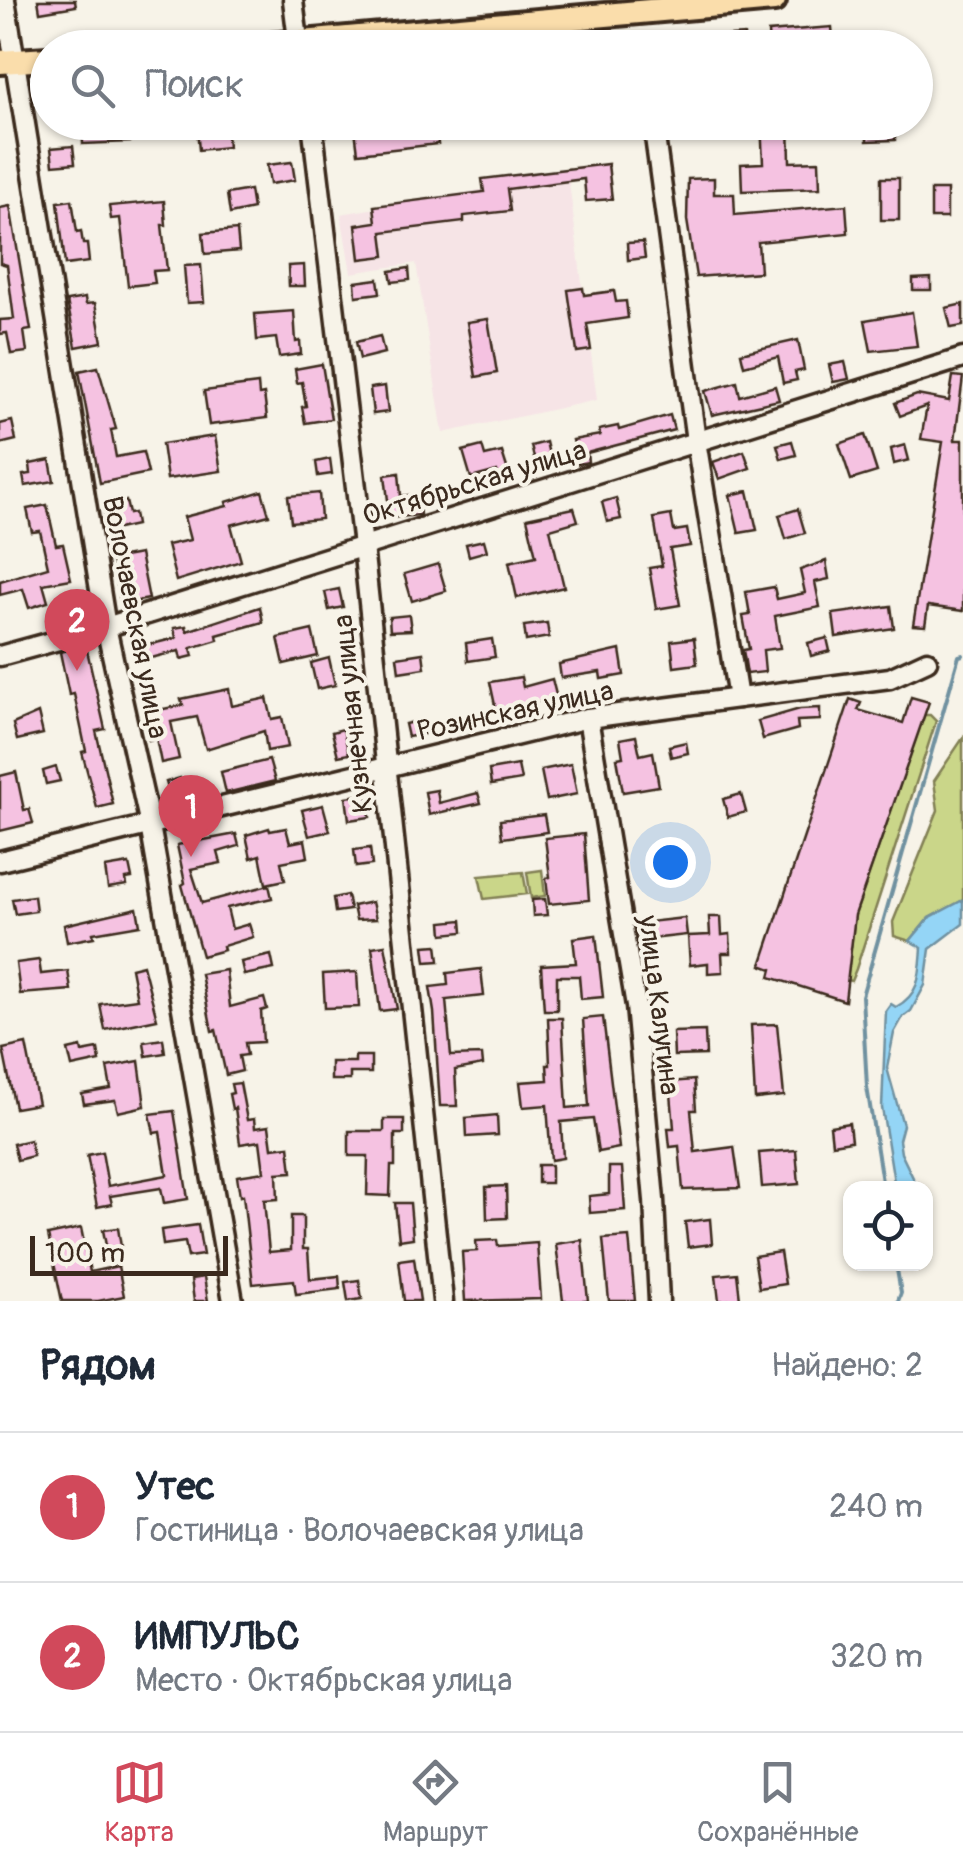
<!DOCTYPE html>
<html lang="ru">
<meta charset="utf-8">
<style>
:root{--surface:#fff;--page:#f6f6f7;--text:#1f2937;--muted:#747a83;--line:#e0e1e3;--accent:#d1495b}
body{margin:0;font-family:Pangolin,sans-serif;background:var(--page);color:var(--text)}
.controls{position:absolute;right:30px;bottom:30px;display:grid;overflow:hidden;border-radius:20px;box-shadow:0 2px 8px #0004}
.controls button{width:90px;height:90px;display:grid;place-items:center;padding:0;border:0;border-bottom:2px solid var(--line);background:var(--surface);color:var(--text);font:50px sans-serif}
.scale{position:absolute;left:30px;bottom:25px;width:198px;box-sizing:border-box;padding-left:10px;border:5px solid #3b2a1e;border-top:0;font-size:28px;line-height:35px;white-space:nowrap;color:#3b2a1e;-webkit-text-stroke:8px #f7f3e8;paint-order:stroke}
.you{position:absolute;left:670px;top:862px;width:35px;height:35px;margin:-25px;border:8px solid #fff;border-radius:50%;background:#1a73e8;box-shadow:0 0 0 15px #1a73e833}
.badge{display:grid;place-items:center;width:65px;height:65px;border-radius:50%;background:var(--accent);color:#fff;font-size:32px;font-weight:700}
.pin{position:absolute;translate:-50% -82px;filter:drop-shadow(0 2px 5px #0008)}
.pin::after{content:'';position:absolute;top:52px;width:35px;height:30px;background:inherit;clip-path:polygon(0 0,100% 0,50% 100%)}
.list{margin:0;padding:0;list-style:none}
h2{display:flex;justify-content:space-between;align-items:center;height:130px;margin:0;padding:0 40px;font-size:42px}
h2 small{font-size:32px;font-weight:400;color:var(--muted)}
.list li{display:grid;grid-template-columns:65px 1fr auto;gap:30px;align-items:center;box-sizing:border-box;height:150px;padding:0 40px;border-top:2px solid var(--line)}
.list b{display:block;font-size:38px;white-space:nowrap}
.list p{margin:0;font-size:32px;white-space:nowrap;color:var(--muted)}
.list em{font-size:32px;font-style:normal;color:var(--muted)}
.icon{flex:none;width:55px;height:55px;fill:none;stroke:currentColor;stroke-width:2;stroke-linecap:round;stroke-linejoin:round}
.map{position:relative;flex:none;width:963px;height:1301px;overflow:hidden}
.search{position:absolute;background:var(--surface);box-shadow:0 2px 8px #0004;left:30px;right:30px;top:30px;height:110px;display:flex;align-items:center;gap:25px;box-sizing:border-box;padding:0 35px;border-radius:55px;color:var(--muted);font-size:38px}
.sheet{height:430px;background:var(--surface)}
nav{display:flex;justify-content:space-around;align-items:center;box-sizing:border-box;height:140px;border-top:2px solid var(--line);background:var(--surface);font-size:28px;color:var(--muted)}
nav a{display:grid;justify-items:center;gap:5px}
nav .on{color:var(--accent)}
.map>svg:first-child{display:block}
.built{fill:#f6e4e6}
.green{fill:#cad689;stroke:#828054;stroke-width:2.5}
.water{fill:#94d5f6;stroke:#7091a0;stroke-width:2.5}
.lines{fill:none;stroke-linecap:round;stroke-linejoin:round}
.stream{stroke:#7091a0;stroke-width:4}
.building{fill:#f5c2e1;stroke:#3b2a1e;stroke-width:2.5}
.minor-casing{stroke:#3b2a1e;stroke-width:25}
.major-casing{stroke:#3b2a1e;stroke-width:30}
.minor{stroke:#f7f3e8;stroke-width:18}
.major{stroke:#faddab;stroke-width:22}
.labels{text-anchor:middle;stroke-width:8;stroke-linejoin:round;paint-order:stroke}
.street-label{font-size:28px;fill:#3b2a1e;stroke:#f7f3e8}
</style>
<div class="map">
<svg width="963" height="1301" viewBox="0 0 963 1301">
<rect width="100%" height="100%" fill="#f7f3e8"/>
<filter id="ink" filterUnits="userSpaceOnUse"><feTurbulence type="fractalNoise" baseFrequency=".01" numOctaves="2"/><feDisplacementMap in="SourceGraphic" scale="20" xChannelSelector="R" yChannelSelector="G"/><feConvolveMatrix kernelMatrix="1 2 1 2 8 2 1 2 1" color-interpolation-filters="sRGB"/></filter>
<g filter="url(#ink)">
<path class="built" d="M568 175 597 400 443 433 416 263 351 273 341 214Z"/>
<g class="green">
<path d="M924 715H930L936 721 856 969 851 981 847 980 855 915Z"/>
<path d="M963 738V900L929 918 910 941 894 936 893 922 938 810 934 781Z"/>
<path d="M542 870 545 896 531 898 527 872Z"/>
<path d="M523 872 527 894 484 899 479 876Z"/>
</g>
<path class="water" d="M963 900V924L930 949 925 985 911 1011 903 1017 894 1033 887 1068 903 1125 899 1140 901 1153 918 1188H895L882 1108 886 1011 891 1004 896 1007C920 994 920 975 922 948L910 941 929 918Z"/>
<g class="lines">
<g class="stream">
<path d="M883 1188 867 1087 862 996 959 656 963 655"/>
<path d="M896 1264 901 1293 898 1301"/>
</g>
</g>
<g class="building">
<path d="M38 0H75L76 6 40 12Z"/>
<path d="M832 27 834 48H769L768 32Z"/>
<path d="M744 35 745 48H683V39Z"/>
<path d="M99 122H129L130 142 83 144 82 123Z"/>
<path d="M354 122H465L466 133 437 136 438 144 358 153Z"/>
<path d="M761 122H789L790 162 819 161 820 188 742 191 741 164 763 163Z"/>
<path d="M866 122H895V140L867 141Z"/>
<path d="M226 127 228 147 199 150 197 129Z"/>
<path d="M73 146 75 163 53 165 51 148Z"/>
<path d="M292 162 295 180 270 184 267 165Z"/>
<path d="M608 164 612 199 586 201 584 179 507 189 510 211 464 216V222L382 232 385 256 360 259 356 225 376 222 374 206 484 192 482 179Z"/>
<path d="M714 178V194H734L735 215 846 205 848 233 758 242 760 272 696 277 687 220 688 179Z"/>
<rect x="881" y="178" width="18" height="42"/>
<path d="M250 190 253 209 230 214 227 194Z"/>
<rect x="931" y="190" width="16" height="28"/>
<path d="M72 200 77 232 81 231 83 244H87L89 262 65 265 58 202Z"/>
<path d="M164 201 166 225H162L167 270 153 271 155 283 128 286 120 218 111 219 109 206Z"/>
<path d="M10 206 31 330 24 331 27 352 11 354 7 333 0 334V320L14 319 7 265 0 263V208Z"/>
<path d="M237 230 239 251 205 254 203 233Z"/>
<path d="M643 242 645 258 628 260 627 243Z"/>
<path d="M201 265 204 302 187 303 184 266Z"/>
<path d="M304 265 305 286H289L288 266Z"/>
<path d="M409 268 410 280 392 282 390 271Z"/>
<path d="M931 278V290H913V279Z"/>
<path d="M378 279 380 293 356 296 355 282Z"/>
<path d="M583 288 584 295 614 291 616 302 626 301 628 318 587 324 591 350 577 352 568 290Z"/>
<path d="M85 298 86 304 95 303 102 342 76 347 67 301Z"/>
<path d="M963 304V326L951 328 946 308Z"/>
<path d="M294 311 296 342 300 341 301 354 279 357 276 338 257 340 255 314Z"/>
<path d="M912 312 917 346 871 351 865 320Z"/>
<path d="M488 319 497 373 476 377 467 322Z"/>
<path d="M380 336 384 353 360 359 356 342Z"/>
<path d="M798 340 804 370 795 372 797 380 783 383 778 357 744 366 741 353Z"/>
<path d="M845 362 849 379 833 382 829 365Z"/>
<path d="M322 364 331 419 305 423 302 407 306 406 302 382 297 383 295 369Z"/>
<path d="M98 367 116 429 111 430 116 457 143 452 148 473 100 483 79 371Z"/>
<path d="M953 376 963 377 955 440H963V611L928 606 925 626 913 625 943 442 921 439 927 406 900 416 895 403 917 395 949 401Z"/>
<path d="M737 382 740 396 775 386 779 400 712 415 705 391Z"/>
<path d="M258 384 259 395 264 394 267 418 209 425 204 391Z"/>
<path d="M385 386 388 412 373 414 370 388Z"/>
<path d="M670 415 674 430 587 453 588 462 578 464 573 440 600 435 599 430 618 426 619 430Z"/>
<path d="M12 421 16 440 0 444V424Z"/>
<path d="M865 435 877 472 851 480 839 444Z"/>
<path d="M215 436 221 471 167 479 162 444Z"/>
<path d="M792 441 796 455 781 459 777 445Z"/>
<path d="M546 442 552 467 537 470 531 446Z"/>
<path d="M905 445 909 460 894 464 891 449Z"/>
<path d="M482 446 485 456 502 452 509 474 499 477 497 471 471 478 463 451Z"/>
<path d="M744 451 750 468 719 479 713 462Z"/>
<path d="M330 459 332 474 318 476 316 462Z"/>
<path d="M50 460 54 481 25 486 23 475 31 474 30 464Z"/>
<path d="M399 473 401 496 418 494 420 515 390 518 385 475Z"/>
<path d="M262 491 269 515 231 525 241 561 176 581 167 545 190 540 184 517 227 506 226 502Z"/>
<path d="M748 491 757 530 739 533 730 495Z"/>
<path d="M319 493 321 519 291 522 288 496Z"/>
<path d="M616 498 621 519 607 522 602 502Z"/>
<path d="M126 501 129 514 134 513 136 525 109 531 103 506Z"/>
<path d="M47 505 56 545 63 544 71 579 43 584 48 602 29 608 23 589 0 595V581L48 567 40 531 32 532 27 509Z"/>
<path d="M574 508 578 521 550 529 564 587 517 598 509 562 536 556 527 518Z"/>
<path d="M798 509 805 533 786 539 779 515Z"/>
<path d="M671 515 674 531 687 529 690 546 670 549 680 605 656 609 649 568 662 566 654 518Z"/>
<path d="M484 540 487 551 469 556 466 544Z"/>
<path d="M140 554 149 599 121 604 112 559Z"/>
<path d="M826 561 829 579 815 582 820 607 775 616 780 648 763 650 765 672 747 674 743 650 749 649 743 616 750 615 746 592 774 587 777 599 805 593 800 570Z"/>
<path d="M438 564 446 591 412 601 404 574Z"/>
<path d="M339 589 343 607 329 610 325 592Z"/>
<path d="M891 606 894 628 836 637 833 614Z"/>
<path d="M260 607 263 622 217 635 218 640 191 648 193 656 181 659 179 651 139 661 136 648 176 638 174 628 186 626 187 631Z"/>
<path d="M409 615 411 630 390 631 389 617Z"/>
<path d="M547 623 549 637 526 641 524 626Z"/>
<path d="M312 630 318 656 284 664 278 638Z"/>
<path d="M694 638 697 664 674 667 671 641Z"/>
<path d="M827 638 830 651 811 656 808 643Z"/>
<path d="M492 639 495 657 468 661 466 643Z"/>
<path d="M86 646 105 729 96 731 113 804 97 808 82 752 86 751 74 694 69 695 60 652Z"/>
<path d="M620 650 624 675 601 679 600 672 561 678 559 664Z"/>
<path d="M423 653 425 668 399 672 397 657Z"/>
<path d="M329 658 335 685 317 689 311 663Z"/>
<path d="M521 677 523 687 552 679 558 703 544 707 542 701 496 710 490 682Z"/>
<path d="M229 689 232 706 267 698 272 719 282 717 288 747 267 751 264 731 206 749 197 717 171 722 179 759 161 763 156 738 149 740 144 713 183 705 181 699Z"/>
<path d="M911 697 929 702 855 915 845 1001 770 977 772 969 761 965 850 699 861 703 858 710 903 723Z"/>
<path d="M820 708V720L797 721 798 729 763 739 758 721 800 709Z"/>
<path d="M38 713 43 734 17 740 13 724Z"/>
<path d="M422 720 424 734 408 737 405 724Z"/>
<path d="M343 729 349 754 338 756 332 732Z"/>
<path d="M636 736 640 755 653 752 659 786 623 792 617 758 623 757 620 739Z"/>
<path d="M686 742 688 753 671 757 669 746Z"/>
<path d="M269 760 275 781 226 793 221 772Z"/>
<path d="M571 764 577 794 547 800 541 770Z"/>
<path d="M518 765 521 780 491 785 489 770Z"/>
<path d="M56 767 60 781 46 784 43 771Z"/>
<path d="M16 772 24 810 29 809 33 823 0 831V776Z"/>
<path d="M180 778 184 791 170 795 166 782Z"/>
<path d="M437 790 439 803 478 793 481 803 429 815 425 792Z"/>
<path d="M367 794 370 817 349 820 346 797Z"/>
<path d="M741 794 746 812 728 817 723 799Z"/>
<path d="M323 805 330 831 309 836 302 810Z"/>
<path d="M544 815 547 832 502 838 500 820Z"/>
<path d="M269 828 270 831 286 828 290 843 305 840 308 857 281 862 285 880 266 884 260 855 251 858 246 835Z"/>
<path d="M236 834 239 846 218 852 221 863 191 869 202 903 269 885 272 898 227 908 232 929 249 924 253 937 223 946 224 950 202 956 182 885 185 883 177 845Z"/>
<path d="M584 834 589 900 549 904 546 878 550 877 545 838Z"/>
<path d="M370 848 372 865 356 867 354 850Z"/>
<path d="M681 849 684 864 655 871 651 857Z"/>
<path d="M129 864 132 878 126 879 127 885 108 888 105 868Z"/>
<path d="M347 895 350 910 335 912 333 898Z"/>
<path d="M34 896 36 911 15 914 12 899Z"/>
<path d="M545 899 547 915 533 916 532 900Z"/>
<path d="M372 902 376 919 356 920 353 906Z"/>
<path d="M137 908 140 925 93 933 94 937 67 942 64 925Z"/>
<path d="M709 917H721L722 935 730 934 731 953H722L723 972 708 973V963L690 965 688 936 710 935Z"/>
<path d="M685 918 687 935 650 939 648 922Z"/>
<path d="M462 920 463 932 443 934 442 922Z"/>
<path d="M596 935 603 997 581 999 579 976H557V1010H544L541 965 576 963 573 938Z"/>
<path d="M385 945 397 1009 380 1011 372 947Z"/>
<path d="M437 945 439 961 426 962 424 946Z"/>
<path d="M271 955 274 969 244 975 241 962Z"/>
<path d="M39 960 41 974 68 971 71 990 20 994 16 963Z"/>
<path d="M143 965 157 1019 105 1030 100 1004 137 999 131 968Z"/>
<path d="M481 969 484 996 446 1000 451 1056 482 1055 483 1065 455 1070 457 1106H440L434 1012 430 987 448 985 447 973Z"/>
<path d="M226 970 230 1007 264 998 267 1009 261 1011 263 1042 245 1043 247 1055 239 1056 242 1071 226 1075 216 1030 212 1031 201 974Z"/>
<path d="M357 972 359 1007 325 1008 323 974Z"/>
<path d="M603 1017 619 1148 598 1152 593 1119 561 1122 563 1158 551 1160 547 1105 523 1107 520 1082 548 1080 547 1065H550L548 1018H562L567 1108 589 1106 583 1019Z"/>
<path d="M777 1024 784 1096 755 1099 751 1025Z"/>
<path d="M705 1031 706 1055 674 1056 673 1032Z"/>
<path d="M163 1039 165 1053 146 1056 144 1042Z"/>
<path d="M26 1044 38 1104 15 1108 3 1049Z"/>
<path d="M81 1047 82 1052 98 1049 100 1061 72 1067 68 1050Z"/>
<path d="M355 1056H371V1073H350V1080H331V1062H355Z"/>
<path d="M139 1061 145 1106 118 1112 115 1100 84 1104 82 1094 111 1089 107 1067Z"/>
<path d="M694 1080 696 1110H691L695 1152 734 1147 740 1188 683 1190 679 1146 670 1147 668 1128H674L670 1082Z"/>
<path d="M240 1083 247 1120 254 1119 255 1128 269 1126 272 1148 289 1146 292 1172 277 1173 278 1199 264 1200 269 1252 291 1250V1216H303V1249H308L310 1279 339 1276 340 1289 296 1294 294 1280 253 1284 243 1195 240 1196 237 1176 264 1172 260 1141 240 1144 235 1108 232 1109 229 1094 233 1093 231 1084Z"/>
<path d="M174 1111 188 1199 164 1203 161 1188 110 1196 112 1204 97 1207 87 1155 102 1152 108 1186 167 1175 160 1132 154 1133 150 1114Z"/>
<path d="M497 1115 498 1135 467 1137 466 1118Z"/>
<path d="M384 1119H404V1134H395V1166H391L390 1196 367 1195 368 1156H349V1131H384Z"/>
<path d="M849 1123 851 1141 832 1144 830 1126Z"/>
<path d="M30 1140 33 1156 17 1160 13 1144Z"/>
<path d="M796 1150 799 1184 762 1187 759 1153Z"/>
<rect x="538" y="1165" width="13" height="18"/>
<path d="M609 1167H622L625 1210 590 1213 589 1196 609 1194Z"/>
<path d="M506 1186 507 1218 487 1219 486 1187Z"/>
<path d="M395 1203H410L413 1238 399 1240Z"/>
<path d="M710 1219 712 1244 688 1247 685 1222Z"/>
<path d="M198 1225 203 1255 188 1257 185 1242 163 1245 161 1230Z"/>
<path d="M81 1228 90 1272 118 1266 124 1296 98 1301H62L48 1235Z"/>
<path d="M118 1228 122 1253 108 1256 103 1230Z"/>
<path d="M629 1237 635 1301H609L603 1239Z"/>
<path d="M497 1240 498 1246 537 1243 541 1299 465 1301 462 1252 477 1251 476 1241Z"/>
<path d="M582 1240 588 1301H563L556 1244Z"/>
<path d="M780 1252 785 1284 759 1288 754 1256Z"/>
<path d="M414 1258 420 1301H404L399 1260Z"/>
<path d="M737 1273 740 1299 719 1301 716 1275Z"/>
<path d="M204 1277 208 1301H194L191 1279Z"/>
<path d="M359 1280 362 1299 348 1301 345 1282Z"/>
</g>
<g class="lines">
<defs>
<g id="minor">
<path d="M5 0 106 627 150 825 233 1301"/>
<path d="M293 0 299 48"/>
<path d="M312 122 363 546 443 1301"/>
<path d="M653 122 696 441 738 698"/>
<path d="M0 656 106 627 963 358"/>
<path d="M588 718 636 1006 654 1200 659 1301"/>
<path d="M0 861 588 718 890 678 927 661"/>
</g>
<g id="major">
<path d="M234 48 774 0"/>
<path d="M0 62 48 59"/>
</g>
</defs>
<use href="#minor" class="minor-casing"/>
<use href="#major" class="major-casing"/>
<use href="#minor" class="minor"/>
<use href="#major" class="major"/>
</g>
</g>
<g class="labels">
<g class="street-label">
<text transform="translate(474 482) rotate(-17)" y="10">Октябрьская улица</text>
<text transform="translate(136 617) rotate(79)" y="10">Волочаевская улица</text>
<text transform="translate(515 710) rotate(-12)" y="10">Розинская улица</text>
<text transform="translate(352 714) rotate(-96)" y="10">Кузнечная улица</text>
<text transform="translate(660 1005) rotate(83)" y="10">улица Калугина</text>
</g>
</g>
</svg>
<div class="controls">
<button><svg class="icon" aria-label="locate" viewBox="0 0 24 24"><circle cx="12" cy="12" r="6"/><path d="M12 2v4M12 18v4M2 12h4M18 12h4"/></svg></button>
</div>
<div class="scale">100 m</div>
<div class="you"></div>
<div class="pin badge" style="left:191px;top:857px">1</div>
<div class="pin badge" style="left:77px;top:671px">2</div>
<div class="search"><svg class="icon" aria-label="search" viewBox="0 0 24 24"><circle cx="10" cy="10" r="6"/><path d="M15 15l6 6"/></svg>Поиск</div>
</div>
<section class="sheet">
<h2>Рядом<small>Найдено: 2</small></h2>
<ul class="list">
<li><span class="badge">1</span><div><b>Утес</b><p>Гостиница · Волочаевская улица</p></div><em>240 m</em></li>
<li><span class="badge">2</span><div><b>ИМПУЛЬС</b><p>Место · Октябрьская улица</p></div><em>320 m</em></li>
</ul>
</section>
<nav>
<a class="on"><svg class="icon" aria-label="map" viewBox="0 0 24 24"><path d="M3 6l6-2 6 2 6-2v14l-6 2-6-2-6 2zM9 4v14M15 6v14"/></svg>Карта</a>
<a><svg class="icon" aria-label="directions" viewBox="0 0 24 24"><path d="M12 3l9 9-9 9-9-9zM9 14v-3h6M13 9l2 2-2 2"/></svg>Маршрут</a>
<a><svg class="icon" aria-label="saved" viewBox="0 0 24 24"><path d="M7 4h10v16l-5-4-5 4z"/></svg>Сохранённые</a>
</nav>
